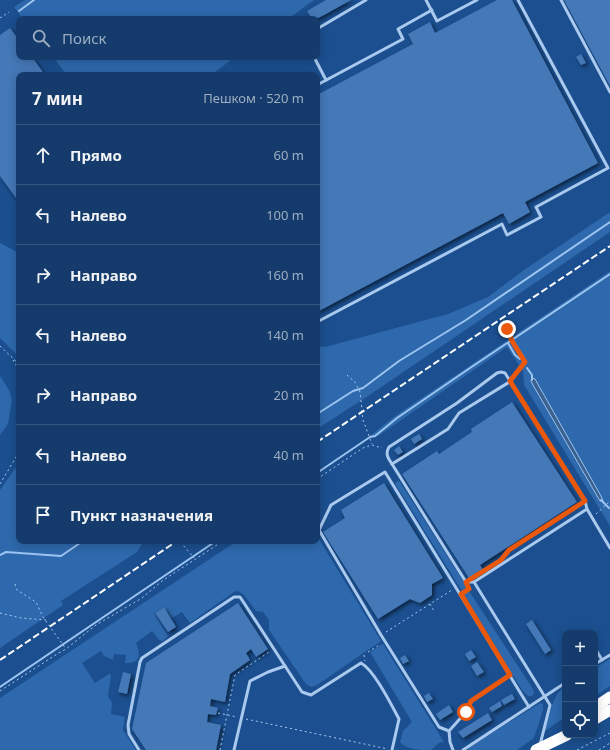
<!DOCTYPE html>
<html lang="ru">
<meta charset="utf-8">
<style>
:root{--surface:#143b6b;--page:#1d4271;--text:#f1f3f6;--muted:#9dadc1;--line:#33557e}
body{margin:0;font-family:"Noto Sans",sans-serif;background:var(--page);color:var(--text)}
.controls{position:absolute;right:12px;bottom:12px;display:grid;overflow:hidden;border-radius:8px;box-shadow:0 2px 10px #0003}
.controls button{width:36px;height:36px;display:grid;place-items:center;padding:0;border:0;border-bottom:1px solid var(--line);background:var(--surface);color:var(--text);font:20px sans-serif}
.stop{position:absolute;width:12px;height:12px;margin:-9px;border:3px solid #ea580c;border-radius:50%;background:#fff}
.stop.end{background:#ea580c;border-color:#fff;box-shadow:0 1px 4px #0008}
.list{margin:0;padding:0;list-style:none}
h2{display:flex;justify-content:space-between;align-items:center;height:52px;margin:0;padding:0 16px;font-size:17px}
h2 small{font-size:13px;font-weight:400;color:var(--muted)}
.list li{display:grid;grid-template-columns:26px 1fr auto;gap:12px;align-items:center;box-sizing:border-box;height:60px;padding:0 16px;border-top:1px solid var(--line)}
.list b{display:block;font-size:15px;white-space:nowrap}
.list em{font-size:13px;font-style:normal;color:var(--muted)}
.icon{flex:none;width:22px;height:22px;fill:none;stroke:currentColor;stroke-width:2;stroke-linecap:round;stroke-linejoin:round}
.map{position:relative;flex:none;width:610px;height:750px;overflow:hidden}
.search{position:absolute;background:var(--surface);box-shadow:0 2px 10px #0003;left:16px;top:16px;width:304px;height:44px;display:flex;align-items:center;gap:10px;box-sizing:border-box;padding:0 14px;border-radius:8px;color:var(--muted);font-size:15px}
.panel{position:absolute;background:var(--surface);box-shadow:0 2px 10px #0003;left:16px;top:72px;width:304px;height:472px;border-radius:8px}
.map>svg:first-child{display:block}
.green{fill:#2e69ad;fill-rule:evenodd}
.water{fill:#3c6290;stroke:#9cc4f0}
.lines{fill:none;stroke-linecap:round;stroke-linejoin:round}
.stream{stroke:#9cc4f0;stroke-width:2}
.building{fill:#4478b7;filter:url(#shadow)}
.path{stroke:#a9c9ee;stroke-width:1;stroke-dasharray:2 3;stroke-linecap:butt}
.lane{stroke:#a9c9ee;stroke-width:3}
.highway{stroke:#fff;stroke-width:11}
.rail{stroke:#fff;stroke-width:2;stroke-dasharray:7 3;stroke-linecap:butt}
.route{stroke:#ea580c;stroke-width:5}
</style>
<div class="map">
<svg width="610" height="750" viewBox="0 0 610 750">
<defs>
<filter id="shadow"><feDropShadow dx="2" dy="2" stdDeviation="2" flood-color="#0009"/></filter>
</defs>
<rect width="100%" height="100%" fill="#1b4f8f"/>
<g class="green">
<path d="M25 0H314L288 19H23L14 7Z"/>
<path d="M53 57H235L211 75H67Z"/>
<path d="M610 212V232L371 394 317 429V346L325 347 448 314 488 297 524 270Z"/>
<path d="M0 243 19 253V357L0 338Z"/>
<path d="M610 271V526L524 385 523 371 507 347 378 436 372 438 370 436 395 416ZM532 379H535L601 496 602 501H600L533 385Z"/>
<path d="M0 376 9 390 12 400 8 424 0 435Z"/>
<path d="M19 463V541H144L137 552 61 601 63 605 0 648V490Z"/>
<path d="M398 481 400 482 467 587 462 591 396 485 395 483Z"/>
<path d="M317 536 381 641 317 685 311 687 306 684 269 630V620L263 612 256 611 244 595 238 591 234 592 190 623 182 612 172 618 164 607 154 613 168 636 163 641 159 640 152 631 136 643C141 655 141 663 125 663L126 655 114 654 113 660 104 656 101 651 82 663 95 683 109 674 111 675 108 696 112 703 111 714 125 717 123 730 136 750H0V698L237 541H317Z"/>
<path d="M469 591 533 689 534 694 531 696H528L522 690 464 594Z"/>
<path d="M383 644 444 742 439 743 431 750C420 750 407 750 400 742L403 731 412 722 370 652Z"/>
<path d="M610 659V686L595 696V668Z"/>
<path d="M565 686V717L545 731C549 717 552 695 565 686Z"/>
<path d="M540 703 543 704V710L534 738 517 750H468L470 747Z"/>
</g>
<path class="water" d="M532 378 535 379 601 496 603 501H600L533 385 531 381Z"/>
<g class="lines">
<g class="stream">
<path d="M19 11 34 0"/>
<path d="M508 343 515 355 520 359"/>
<path d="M527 368 532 375V380"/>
<path d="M317 414 353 391 363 388 399 361 466 320 610 222"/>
<path d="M317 473 370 437 375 436 397 418 470 368 610 274"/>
<path d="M601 500 609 508"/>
<path d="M0 555 6 552 61 556 83 541"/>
<path d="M0 687 216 541"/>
</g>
</g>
<g class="building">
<path d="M326 0H351L324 15 316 19H312L307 11Z"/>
<path d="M497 0H512L598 163 525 202 530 212 509 224 503 213 317 312V95L413 44 408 34 430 22 435 33Z"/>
<path d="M564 0H610V86Z"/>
<path d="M10 28 19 40V57H32L45 75H19V202L0 176V35Z"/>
<path d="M581 54 586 63 581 65 576 57Z"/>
<path d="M512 402 577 502 480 565 483 570 469 578 402 474 437 451 439 454 472 432 471 429Z"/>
<path d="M419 434 422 439 414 444 411 439Z"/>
<path d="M399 446 403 452 398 455 394 450Z"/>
<path d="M384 483 443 578 432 584V595L420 603 410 599 378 619 323 532 345 518 341 510Z"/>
<path d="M238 603 268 649 256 657 251 649 246 653 250 660 230 674 225 702 211 699 210 706 218 708 216 715 208 714 207 722 221 725 216 750H146L132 729 146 663Z"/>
<path d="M164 607 176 627 168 632 155 613Z"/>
<path d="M532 620 551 650 545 654 526 624Z"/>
<path d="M471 650 476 657 469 661 465 654Z"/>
<path d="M405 655 409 661 403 664 400 658Z"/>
<path d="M477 662 484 672 477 676 471 666Z"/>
<path d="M123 672 131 674 127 694 118 692Z"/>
<path d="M429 693 433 699 427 702 424 696Z"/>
<path d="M512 694 515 699 504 705 501 700Z"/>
<path d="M500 701 502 706 492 712 489 708Z"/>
<path d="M449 705 453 712 440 720 436 714Z"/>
<path d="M488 713 492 720 463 738 458 732Z"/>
</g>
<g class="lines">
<g class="path">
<path d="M0 18 9 12"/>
<path d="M512 322 507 329 512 341 525 361 514 377"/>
<path d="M0 346 19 364"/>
<path d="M13 360 19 370"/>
<path d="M347 375 355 382 360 392 363 420 372 444"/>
<path d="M317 479 363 448 372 445 382 448"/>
<path d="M0 484 19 452"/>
<path d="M596 514 610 501"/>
<path d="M183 541V545L194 558"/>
<path d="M505 556 509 550 581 504"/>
<path d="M15 584 17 590 36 602 43 617 66 649"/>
<path d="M465 591 469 589 468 587"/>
<path d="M430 604 434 611"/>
<path d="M0 613 21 618 46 620"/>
<path d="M386 632 452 590"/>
<path d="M368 652 381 644"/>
<path d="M364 655 365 661"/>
<path d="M0 691 57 654 66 649 96 625 142 598 162 581 223 541"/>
<path d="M218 713 237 717"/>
<path d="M246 719 388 749"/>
<path d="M220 750 235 675 269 652"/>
<path d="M577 750 610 733"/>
<path d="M599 750 610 743"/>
</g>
<g class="lane">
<path d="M426 0 437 21 477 0"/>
<path d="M561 0 610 92"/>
<path d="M317 29 366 0"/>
<path d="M314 57 326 80"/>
<path d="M317 85 403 39 398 29 432 10"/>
<path d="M317 322 502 224 507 235 541 217 536 207 608 168 518 0"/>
<path d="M392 464 448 429 459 413 511 381"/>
<path d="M587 509 474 582H466L392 464C388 458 385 454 389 447L457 403 497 373 501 372 505 373 585 501 587 509 610 548"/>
<path d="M474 582 550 705 540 745"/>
<path d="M595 648 602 660"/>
<path d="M595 664 610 655"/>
<path d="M449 731 439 727 381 635 319 530 331 505 385 472 529 707"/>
<path d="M139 750 129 734 128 725 140 662 142 658 234 597H240L244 603 285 666"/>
<path d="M234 750 250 681 268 672 285 666 302 692 311 695 361 663C374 670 391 704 399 719L392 750"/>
<path d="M453 750 450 742 449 731 466 712 471 701 510 675"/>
<path d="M463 750 565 683"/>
</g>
<g class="highway">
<path d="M595 707 610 697"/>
<path d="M595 719 610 710"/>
<path d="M536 750 567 735"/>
</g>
<g class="rail">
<path d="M317 442 610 246"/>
<path d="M0 660 177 541"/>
</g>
</g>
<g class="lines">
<path class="route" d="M466 712 471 701 510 675 461 594 469 589 466 582 501 560 509 550 585 501 510 381 525 362 512 341 507 329"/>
</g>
</svg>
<div class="controls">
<button>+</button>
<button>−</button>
<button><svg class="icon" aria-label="locate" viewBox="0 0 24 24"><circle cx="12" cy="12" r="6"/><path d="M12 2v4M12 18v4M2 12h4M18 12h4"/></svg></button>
</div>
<div class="stop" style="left:466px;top:712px"></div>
<div class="stop end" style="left:507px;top:329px"></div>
<div class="search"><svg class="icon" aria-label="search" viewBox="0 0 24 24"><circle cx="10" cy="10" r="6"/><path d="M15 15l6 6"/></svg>Поиск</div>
<section class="panel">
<h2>7 мин<small>Пешком · 520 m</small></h2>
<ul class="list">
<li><svg class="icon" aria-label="ahead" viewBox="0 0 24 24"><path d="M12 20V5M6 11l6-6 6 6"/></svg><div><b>Прямо</b></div><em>60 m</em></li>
<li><svg class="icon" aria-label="left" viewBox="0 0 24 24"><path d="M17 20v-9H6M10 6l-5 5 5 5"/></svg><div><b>Налево</b></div><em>100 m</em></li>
<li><svg class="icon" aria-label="right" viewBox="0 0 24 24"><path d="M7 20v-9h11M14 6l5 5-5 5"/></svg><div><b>Направо</b></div><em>160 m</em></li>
<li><svg class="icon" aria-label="left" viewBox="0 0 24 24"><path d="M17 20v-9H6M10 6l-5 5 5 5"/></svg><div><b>Налево</b></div><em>140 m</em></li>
<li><svg class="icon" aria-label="right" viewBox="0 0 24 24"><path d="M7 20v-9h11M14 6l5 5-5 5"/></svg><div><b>Направо</b></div><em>20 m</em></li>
<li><svg class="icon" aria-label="left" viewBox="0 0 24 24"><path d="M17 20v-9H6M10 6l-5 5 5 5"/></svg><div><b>Налево</b></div><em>40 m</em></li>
<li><svg class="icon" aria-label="arrive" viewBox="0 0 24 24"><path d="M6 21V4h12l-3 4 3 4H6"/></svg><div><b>Пункт назначения</b></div></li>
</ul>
</section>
</div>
